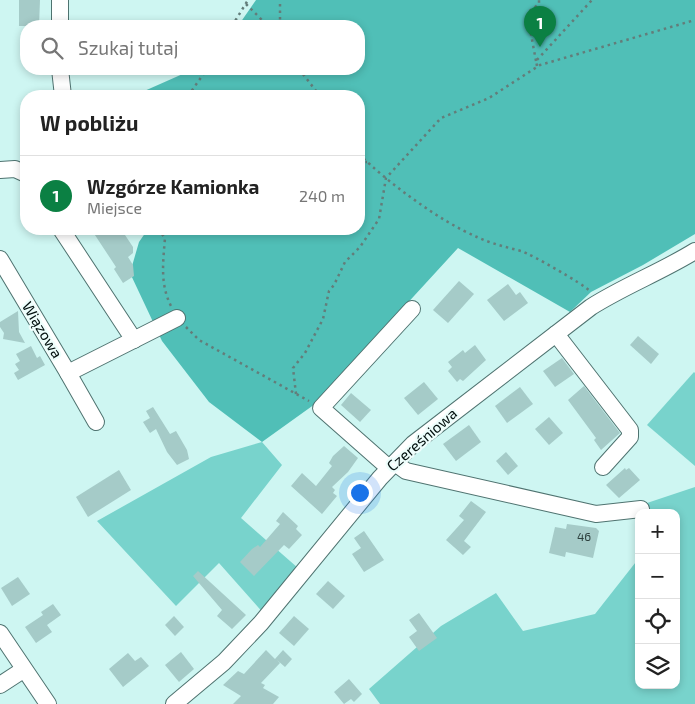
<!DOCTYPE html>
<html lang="pl">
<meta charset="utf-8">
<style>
:root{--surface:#fff;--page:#f6f6f6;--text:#222;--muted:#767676;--line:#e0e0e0;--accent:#0b8043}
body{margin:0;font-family:"Exo 2",sans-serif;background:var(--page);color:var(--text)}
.controls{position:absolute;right:15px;bottom:15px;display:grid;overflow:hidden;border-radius:10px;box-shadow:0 2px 8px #0003}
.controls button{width:45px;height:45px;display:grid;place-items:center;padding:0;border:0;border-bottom:1px solid var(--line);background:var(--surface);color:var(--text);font:25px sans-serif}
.you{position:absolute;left:359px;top:492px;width:18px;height:18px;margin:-12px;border:4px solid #fff;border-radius:50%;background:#1a73e8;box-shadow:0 0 0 8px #1a73e833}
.badge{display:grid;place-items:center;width:32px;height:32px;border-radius:50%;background:var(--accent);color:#fff;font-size:16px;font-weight:700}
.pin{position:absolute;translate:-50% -41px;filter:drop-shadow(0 1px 2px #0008)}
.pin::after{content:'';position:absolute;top:26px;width:18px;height:15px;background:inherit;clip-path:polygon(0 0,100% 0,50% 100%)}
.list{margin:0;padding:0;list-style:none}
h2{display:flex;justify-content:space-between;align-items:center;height:65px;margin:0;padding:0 20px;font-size:21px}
h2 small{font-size:16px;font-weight:400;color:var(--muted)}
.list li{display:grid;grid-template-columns:32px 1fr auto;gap:15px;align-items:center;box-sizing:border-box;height:80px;padding:0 20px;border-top:1px solid var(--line)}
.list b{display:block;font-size:19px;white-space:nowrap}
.list p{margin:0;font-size:16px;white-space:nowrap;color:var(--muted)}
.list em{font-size:16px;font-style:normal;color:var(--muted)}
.icon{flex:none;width:28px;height:28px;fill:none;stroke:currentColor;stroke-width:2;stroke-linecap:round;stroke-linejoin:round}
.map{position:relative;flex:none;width:695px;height:704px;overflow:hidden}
.search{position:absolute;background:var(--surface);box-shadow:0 2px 8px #0003;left:20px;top:20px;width:345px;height:55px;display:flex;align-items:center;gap:12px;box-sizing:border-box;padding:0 18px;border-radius:20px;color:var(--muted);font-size:19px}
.panel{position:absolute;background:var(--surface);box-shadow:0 2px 8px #0003;left:20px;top:90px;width:345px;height:145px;border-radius:20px}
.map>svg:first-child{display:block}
.green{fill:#78d3cc}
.forest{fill:#50bfb7}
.building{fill:#a5cbc8}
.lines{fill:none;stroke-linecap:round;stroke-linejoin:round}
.minor-casing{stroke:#4f7370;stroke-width:18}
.path{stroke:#637d7a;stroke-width:2.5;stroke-dasharray:2.5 4;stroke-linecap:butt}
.minor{stroke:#fff;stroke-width:16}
.labels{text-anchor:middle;stroke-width:4.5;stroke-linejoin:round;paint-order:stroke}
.number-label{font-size:12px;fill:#2c3f3d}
.street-label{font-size:15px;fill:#03100f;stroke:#eefefc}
</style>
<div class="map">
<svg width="695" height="704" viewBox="0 0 695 704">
<rect width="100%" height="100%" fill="#cef6f2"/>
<g class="green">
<path d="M694 372 695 373V466L647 425Z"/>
<path d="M262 442 282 465 241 518 298 568 265 615 219 563 176 606 97 521 211 457Z"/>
<path d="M695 487V704H380L369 689 441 626 496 593 523 631 595 614 639 558V685H676V513H642L644 504Z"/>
</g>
<path class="forest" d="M256 0H695V234L643 265 591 292 570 312 458 248 315 404 262 442 209 402 162 341 130 273 139 242 148 229H359V96H133L194 69H359V26H238Z"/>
<g class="building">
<path d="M19 0H40L39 26H19Z"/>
<path d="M91 229H121L133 247V253L128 257 133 265 134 276 123 283 114 269 116 267Z"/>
<path d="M459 281 474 294 448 323 433 310Z"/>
<path d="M508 284 516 295 520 292 528 303 504 321 487 300Z"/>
<path d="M18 311 19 332 25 343 3 339 4 333 0 327V322Z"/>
<path d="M638 336 659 354 651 364 630 345Z"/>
<path d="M475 345 486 360 463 381 460 379 457 382 448 371 452 367 448 362 463 350 465 353Z"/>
<path d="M31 346 37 358 40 356 45 365 18 380 14 373 19 370 15 364 20 361 16 354Z"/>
<path d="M562 358 574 374 555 387 543 371Z"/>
<path d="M424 382 438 399 418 415 404 398Z"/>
<path d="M584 386 620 433 601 450 594 440 596 438 568 400Z"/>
<path d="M520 387 533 404 507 423 495 406Z"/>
<path d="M351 393 371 410 360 422 341 405Z"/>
<path d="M153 407 170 434 176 431 187 450 189 459 177 465 167 452 156 429 150 433 143 422 150 418 146 411Z"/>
<path d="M549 417 563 433 549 445 535 429Z"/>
<path d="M469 425 481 442 456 461 443 444Z"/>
<path d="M344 446 358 458 348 472 332 487 335 490 333 493 337 496 322 514 291 486 302 473 316 486 332 466 329 463 333 456Z"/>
<path d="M506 452 518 466 508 475 496 461Z"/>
<path d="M625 468 626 470 629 468 640 480 619 498 606 485Z"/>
<path d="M119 470 131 490 88 517 76 497Z"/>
<path d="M471 501 486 512 464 541 471 547 463 555 446 540 464 520 459 516Z"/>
<path d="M283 512 298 526 296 529 302 535 289 549 284 545 254 576 240 562 252 549 258 545 260 547 280 524 276 521Z"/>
<path d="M567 524 596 528 599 531 593 558 566 552 565 557 549 553 555 527 566 529Z"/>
<path d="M364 531 384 560 364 572 352 554 361 548 354 538Z"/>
<path d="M198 571 246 615 232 629 217 616 222 610 193 576Z"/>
<path d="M18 577 30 594 12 606 1 588Z"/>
<path d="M328 581 345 596 333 609 316 594Z"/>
<path d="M53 604 61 615 47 625 52 632 36 643 25 627 43 615 41 612Z"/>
<path d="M419 613 437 638 419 651 409 637 417 631 409 620Z"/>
<path d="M174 616 184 627 175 636 165 625Z"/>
<path d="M294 616 309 629 294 646 279 633Z"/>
<path d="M266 650 275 659 283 650 292 659 285 667 277 660 280 663 261 683 265 685 263 688 279 697 273 704H233L241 696 223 685 238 671 244 674Z"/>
<path d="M181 652 194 669 179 682 165 665Z"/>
<path d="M128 653 135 661 141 657 149 666 123 687 109 669Z"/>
<path d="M349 679 362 694 354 702 351 699 344 704 334 692Z"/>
</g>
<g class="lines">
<defs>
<g id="minor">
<path d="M60 0V26"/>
<path d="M60 69 63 96"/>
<path d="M0 170 15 169 26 174"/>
<path d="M61 229 134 340"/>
<path d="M0 259 68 373 177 318"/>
<path d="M556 334 630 430V437L603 467"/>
<path d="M68 373 96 422"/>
<path d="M395 463 406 471 596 514 641 509"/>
<path d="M389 468 321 408 412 309"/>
<path d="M0 633 48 704"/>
<path d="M0 685 23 670"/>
<path d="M174 704 224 662 261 623 380 478 413 444 591 307C624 286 661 272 695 251"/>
</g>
</defs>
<use href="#minor" class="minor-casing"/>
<g class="path">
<path d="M246 4 268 26"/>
<path d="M232 26 248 0"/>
<path d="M280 26V0"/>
<path d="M536 61 527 13 539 4V0"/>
<path d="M537 66 536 61 592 0"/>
<path d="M299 69 320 96"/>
<path d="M188 96 207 69"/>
<path d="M359 154C387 182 441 222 477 237 492 244 506 247 521 251 531 254 583 284 590 291"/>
<path d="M359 162H367"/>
<path d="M158 229 165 238C163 263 160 284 171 306"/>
<path d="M186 327 199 340 309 401"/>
<path d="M296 394 293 368 305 353 323 319 329 291 334 285 345 262 360 247 379 219 386 178 441 118 489 98 540 65 695 20"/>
</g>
<use href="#minor" class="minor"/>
</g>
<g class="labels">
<g class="number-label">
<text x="584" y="541">46</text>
</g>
<g class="street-label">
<text transform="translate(42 330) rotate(59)" y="5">Wiązowa</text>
<text transform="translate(422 440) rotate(-41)" y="5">Czereśniowa</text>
</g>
</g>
</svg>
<div class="controls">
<button>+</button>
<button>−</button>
<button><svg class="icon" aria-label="locate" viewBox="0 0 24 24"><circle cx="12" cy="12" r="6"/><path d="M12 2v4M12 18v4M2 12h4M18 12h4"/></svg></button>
<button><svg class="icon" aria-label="layers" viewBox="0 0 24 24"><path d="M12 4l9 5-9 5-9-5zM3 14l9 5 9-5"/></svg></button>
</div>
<div class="you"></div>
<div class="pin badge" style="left:540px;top:47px">1</div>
<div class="search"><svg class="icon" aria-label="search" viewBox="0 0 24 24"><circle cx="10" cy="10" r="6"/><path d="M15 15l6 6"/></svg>Szukaj tutaj</div>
<section class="panel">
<h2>W pobliżu<small></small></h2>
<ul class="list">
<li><span class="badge">1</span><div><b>Wzgórze Kamionka</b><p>Miejsce</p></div><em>240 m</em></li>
</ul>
</section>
</div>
